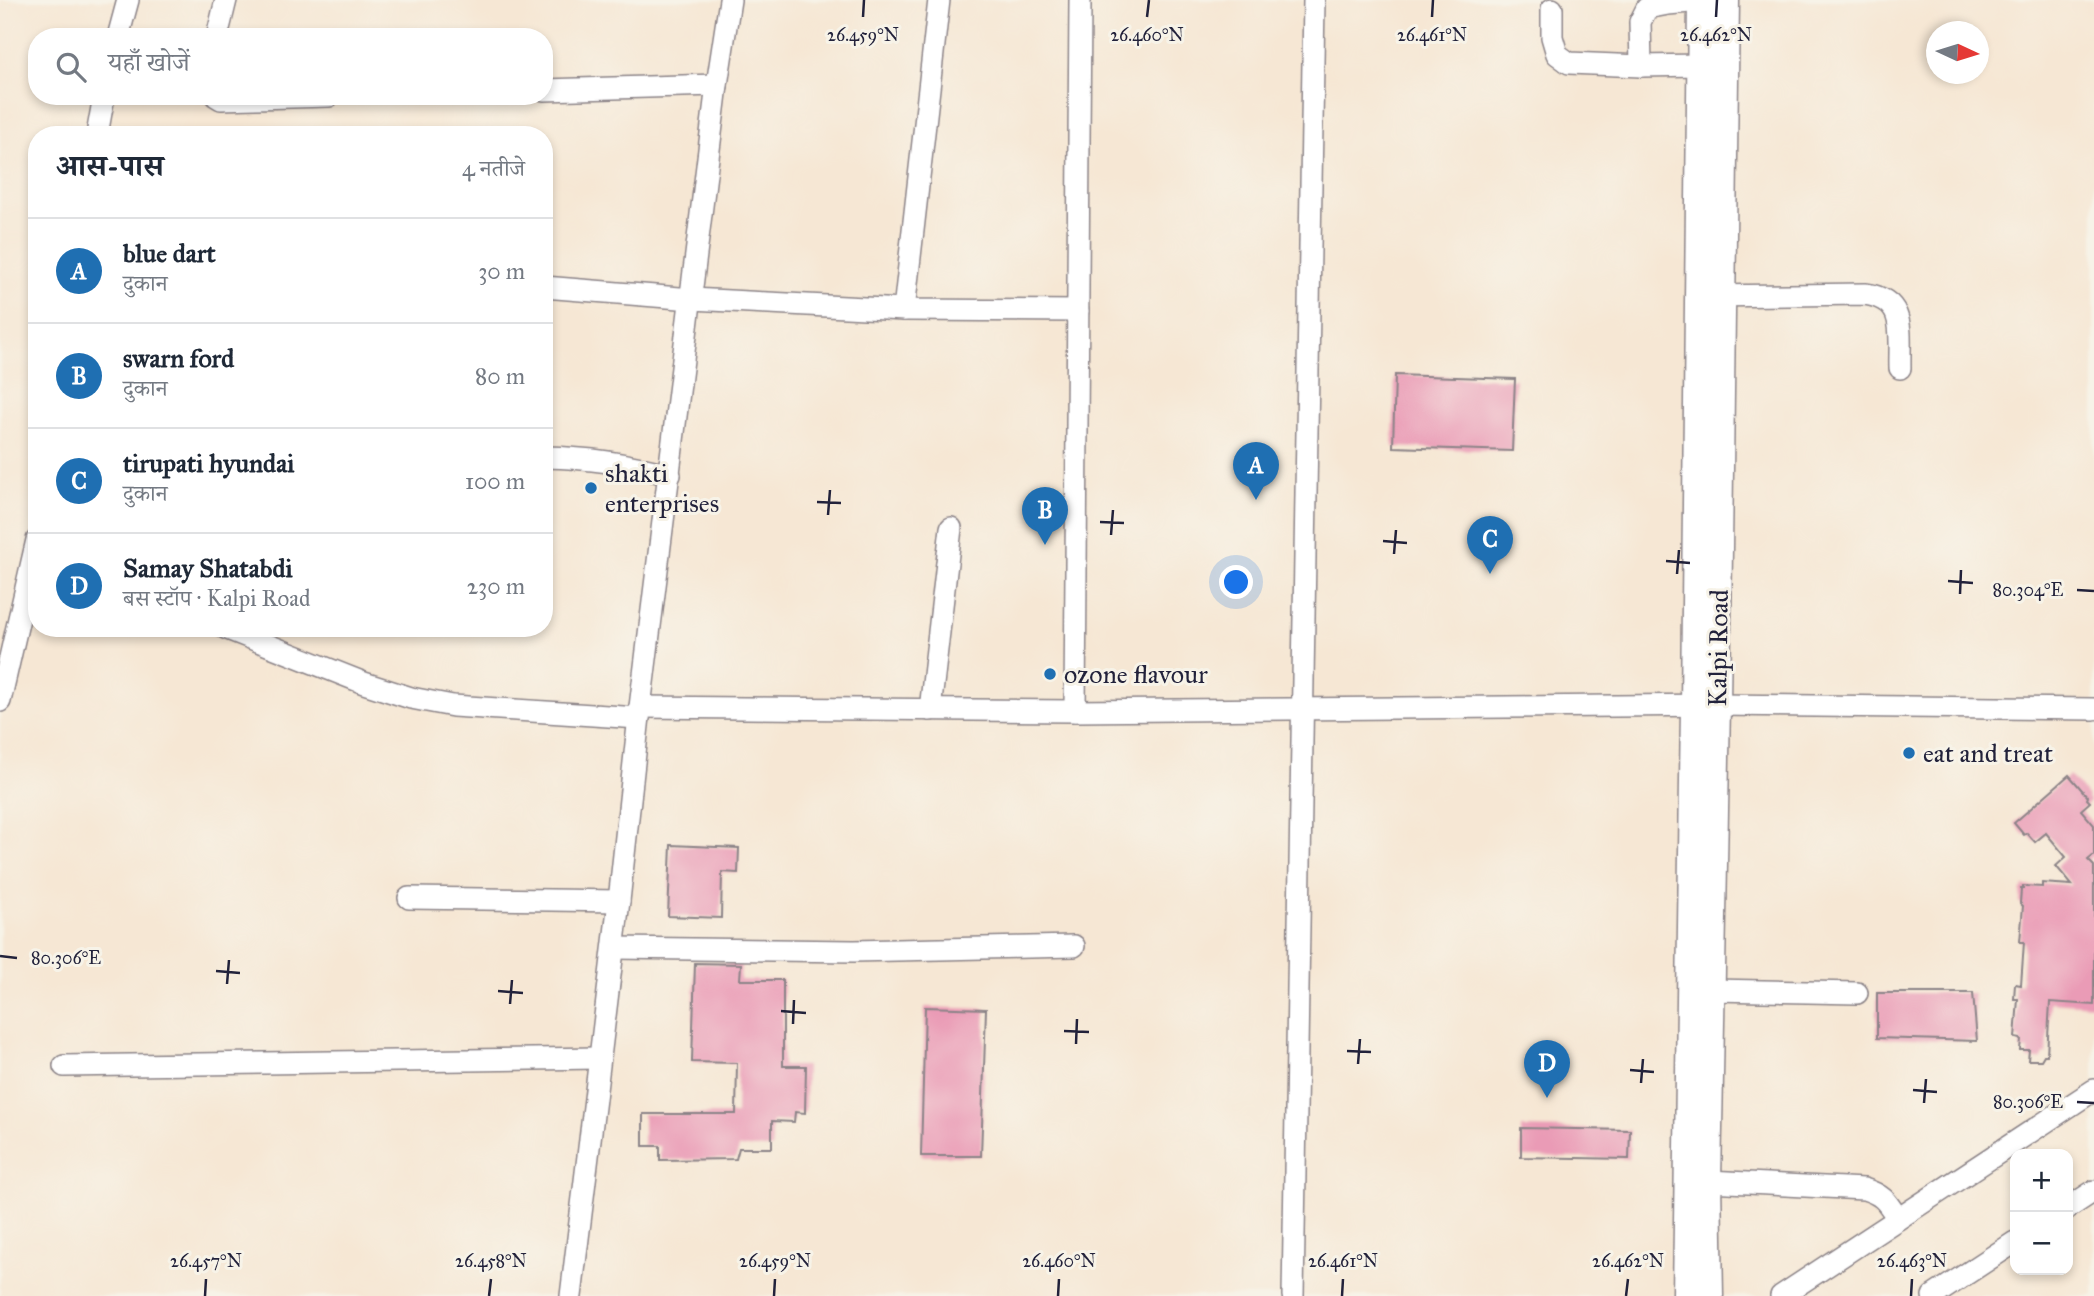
<!DOCTYPE html>
<html lang="hi">
<meta charset="utf-8">
<style>
:root{--surface:#fff;--page:#f2f2f3;--text:#1f2937;--muted:#747a83;--line:#e0e1e3;--accent:#1f6fb2}
body{margin:0;font-family:"IM FELL Great Primer","Noto Serif Devanagari",serif;background:var(--page);color:var(--text)}
.controls{position:absolute;right:21px;bottom:21px;display:grid;overflow:hidden;border-radius:14px;box-shadow:0 4px 10px #0003}
.controls button{width:63px;height:63px;display:grid;place-items:center;padding:0;border:0;border-bottom:2px solid var(--line);background:var(--surface);color:var(--text);font:35px sans-serif}
.compass{position:absolute;left:1926px;top:21px;width:63px;height:63px;border-radius:50%;background:var(--surface);box-shadow:0 4px 10px #0003;rotate:94deg}
.you{position:absolute;left:1237px;top:583px;width:24px;height:24px;margin:-18px;border:5px solid #fff;border-radius:50%;background:#1a73e8;box-shadow:0 0 0 10px #1a73e833}
.badge{display:grid;place-items:center;width:46px;height:46px;border-radius:50%;background:var(--accent);color:#fff;font-size:23px;font-weight:700}
.pin{position:absolute;translate:-50% -58px;filter:drop-shadow(0 2px 4px #0008)}
.pin::after{content:'';position:absolute;top:37px;width:24px;height:21px;background:inherit;clip-path:polygon(0 0,100% 0,50% 100%)}
.list{margin:0;padding:0;list-style:none}
h2{display:flex;justify-content:space-between;align-items:center;height:91px;margin:0;padding:0 28px;font-size:30px}
h2 small{font-size:23px;font-weight:400;color:var(--muted)}
.list li{display:grid;grid-template-columns:46px 1fr auto;gap:21px;align-items:center;box-sizing:border-box;height:105px;padding:0 28px;border-top:2px solid var(--line)}
.list b{display:block;font-size:26px;white-space:nowrap}
.list p{margin:0;font-size:23px;white-space:nowrap;color:var(--muted)}
.list em{font-size:23px;font-style:normal;color:var(--muted)}
.icon{flex:none;width:38px;height:38px;fill:none;stroke:currentColor;stroke-width:2;stroke-linecap:round;stroke-linejoin:round}
.map{position:relative;flex:none;width:2094px;height:1296px;overflow:hidden}
.search{position:absolute;background:var(--surface);box-shadow:0 4px 10px #0003;left:28px;top:28px;width:525px;height:77px;display:flex;align-items:center;gap:18px;box-sizing:border-box;padding:0 24px;border-radius:28px;color:var(--muted);font-size:26px}
.panel{position:absolute;background:var(--surface);box-shadow:0 4px 10px #0003;left:28px;top:126px;width:525px;height:511px;border-radius:28px}
.map>svg:first-child{display:block}
.building{fill:#ea9bb6}
.lines{fill:none;stroke-linecap:round;stroke-linejoin:round}
.minor-casing{stroke:#8c8488;stroke-width:24}
.major-casing{stroke:#8c8488;stroke-width:29}
.minor{stroke:#fff;stroke-width:21}
.major{stroke:#fff;stroke-width:26}
.ticks{fill:none;stroke:#22223b;stroke-width:2.5}
.poi-dot{fill:#1f6fb2;stroke:#f7f3e8;stroke-width:2.5}
.labels{text-anchor:middle;stroke-width:6;stroke-linejoin:round;paint-order:stroke}
.poi-label{font-size:26px;fill:#22223b;stroke:#f7f3e8;text-anchor:start}
.street-label{font-size:26px;fill:#22223b;stroke:#f7f3e8}
.ticks-label{font-size:18px;text-anchor:middle;fill:#22223b;stroke:#f7f3e8;stroke-width:6;stroke-linejoin:round;paint-order:stroke}
</style>
<div class="map">
<svg width="2094" height="1296" viewBox="0 0 2094 1296">
<rect width="100%" height="100%" fill="#f7f3e8"/>
<filter id="ink" filterUnits="userSpaceOnUse"><feTurbulence type="fractalNoise" baseFrequency=".0143" numOctaves="2"/><feDisplacementMap in="SourceGraphic" scale="14" xChannelSelector="R" yChannelSelector="G"/><feConvolveMatrix kernelMatrix="1 2 1 2 8 2 1 2 1" color-interpolation-filters="sRGB"/></filter>
<filter id="wash" filterUnits="userSpaceOnUse"><feTurbulence type="fractalNoise" baseFrequency=".00686" numOctaves="4" result="noise"/><feDisplacementMap in="SourceGraphic" scale="28" xChannelSelector="R" yChannelSelector="G"/><feGaussianBlur stdDeviation="1.57" result="paint"/><feColorMatrix in="noise" values="0 0 0 0 0 0 0 0 0 0 0 0 0 0 0 0 0 1.4 0 .05"/><feComposite in="paint" operator="in"/></filter>
<g filter="url(#wash)">
<rect width="100%" height="100%" fill="#f6e7d4"/>
<g id="blocks">
<g class="building">
<path d="M1395 375 1515 379 1512 451 1393 447Z"/>
<path d="M2069 775 2088 797 2087 799 2090 802 2081 810 2094 825V855L2088 860 2094 866V1005L2050 1002 2047 1055H2044L2041 1060H2028L2029 1050H2020L2021 1039 2015 1038 2018 999H2014L2015 984 2021 985 2024 942H2020L2023 906 2020 903 2021 889H2023V886L2042 887V883L2072 885 2056 866 2066 857 2046 833 2035 842 2027 833 2024 835 2014 823Z"/>
<path d="M671 845 739 848 738 873 722 872 721 918 668 916Z"/>
<path d="M695 963 741 964 740 980H783V1066H806L805 1113 795 1112 794 1122 772 1121V1148H739L736 1159 660 1160V1146H643V1114H736L737 1063 692 1062Z"/>
<path d="M1877 993H1973L1977 1041 1877 1038Z"/>
<path d="M925 1007 986 1009 981 1156H921Z"/>
<path d="M1521 1128 1630 1130 1629 1159 1521 1157Z"/>
</g>
</g>
</g>
<g filter="url(#ink)">
<use href="#blocks" fill-opacity="0" stroke="#8c8488" stroke-width="2"/>
<g class="lines">
<defs>
<g id="minor">
<path d="M1552 9V37L1557 54 1569 63 1641 66 1700 65"/>
<path d="M118 37 128 0"/>
<path d="M217 37 226 0"/>
<path d="M1641 66 1640 22 1647 8 1668 4 1701 1"/>
<path d="M544 90 717 85"/>
<path d="M216 96 221 99 329 96"/>
<path d="M97 135 104 96"/>
<path d="M544 287 692 299 904 310 1078 311"/>
<path d="M1706 296 1865 294C1908 300 1899 334 1900 368"/>
<path d="M904 310 939 0"/>
<path d="M544 457C590 458 625 463 670 475"/>
<path d="M225 628 364 683 411 698 453 706 639 718"/>
<path d="M0 701 37 540"/>
<path d="M640 707 1075 711 1717 705 2094 709"/>
<path d="M930 710 951 528"/>
<path d="M1075 711 1080 0"/>
<path d="M409 898 619 901"/>
<path d="M614 948 854 951 1074 946"/>
<path d="M1712 990 1857 993"/>
<path d="M64 1066 599 1058"/>
<path d="M1708 1181 1864 1189C1884 1195 1887 1202 1898 1219"/>
<path d="M2068 1208 2094 1191"/>
<path d="M571 1296 619 901 640 707 717 85 730 0"/>
<path d="M1293 1296 1314 0"/>
<path d="M1781 1296 2094 1090"/>
<path d="M1933 1296 2015 1242"/>
</g>
<g id="major">
<path d="M1686 1296 1694 706 1701 0"/>
<path d="M1710 1296 1708 1181 1717 705 1726 0"/>
</g>
</defs>
<use href="#minor" class="minor-casing"/>
<use href="#major" class="major-casing"/>
<use href="#minor" class="minor"/>
<use href="#major" class="major"/>
</g>
</g>
<path class="ticks" d="M863 17 864 0M1147 17 1149 0M1432 17 1433 0M1716 17 1717 0M817 502 841 503M828 515 830 490M1100 522 1124 523M1111 535 1113 510M1383 541 1407 543M1394 554 1396 530M1666 561 1690 563M1677 574 1679 550M1948 581 1973 583M2077 590 2094 591M1960 594 1961 570M0 956 17 958M216 971 240 973M227 984 229 960M498 991 523 993M510 1004 512 980M781 1011 806 1013M793 1024 794 1000M1064 1031 1089 1032M1076 1044 1077 1019M1347 1051 1371 1052M1358 1064 1360 1039M1630 1070 1654 1072M1641 1083 1643 1059M1913 1090 1937 1092M2077 1102 2094 1103M1924 1103 1926 1079M205 1296 206 1279M489 1296 491 1279M774 1296 775 1279M1058 1296 1059 1279M1342 1296 1343 1279M1626 1296 1628 1279M1911 1296 1912 1279"/>
<g class="poi-dot">
<circle cx="591" cy="488" r="7"/>
<circle cx="1050" cy="674" r="7"/>
<circle cx="1909" cy="753" r="7"/>
</g>
<g class="labels">
<g class="poi-label">
<text x="605" y="482">shakti<tspan x="605" dy="30">enterprises</tspan></text>
<text x="1064" y="683">ozone flavour</text>
<text x="1923" y="762">eat and treat</text>
</g>
<g class="street-label">
<text transform="translate(1718 648) rotate(-89)" y="9">Kalpi Road</text>
</g>
</g>
<g class="ticks-label">
<text x="863" y="41">26.459°N</text>
<text x="1147" y="41">26.460°N</text>
<text x="1432" y="41">26.461°N</text>
<text x="1716" y="41">26.462°N</text>
<text x="2028" y="596">80.304°E</text>
<text x="66" y="964">80.306°E</text>
<text x="2028" y="1108">80.306°E</text>
<text x="206" y="1267">26.457°N</text>
<text x="491" y="1267">26.458°N</text>
<text x="775" y="1267">26.459°N</text>
<text x="1059" y="1267">26.460°N</text>
<text x="1343" y="1267">26.461°N</text>
<text x="1628" y="1267">26.462°N</text>
<text x="1912" y="1267">26.463°N</text>
</g>
</svg>
<div class="controls">
<button>+</button>
<button>−</button>
</div>
<svg class="compass" viewBox="-18 -18 36 36"><path d="M0-13l5 13h-10z" fill="#e53935"/><path d="M0 13l5-13h-10z" fill="#747a83"/></svg>
<div class="you"></div>
<div class="pin badge" style="left:1256px;top:500px">A</div>
<div class="pin badge" style="left:1045px;top:545px">B</div>
<div class="pin badge" style="left:1490px;top:574px">C</div>
<div class="pin badge" style="left:1547px;top:1098px">D</div>
<div class="search"><svg class="icon" aria-label="search" viewBox="0 0 24 24"><circle cx="10" cy="10" r="6"/><path d="M15 15l6 6"/></svg>यहाँ खोजें</div>
<section class="panel">
<h2>आस-पास<small>4 नतीजे</small></h2>
<ul class="list">
<li><span class="badge">A</span><div><b>blue dart</b><p>दुकान</p></div><em>30 m</em></li>
<li><span class="badge">B</span><div><b>swarn ford</b><p>दुकान</p></div><em>80 m</em></li>
<li><span class="badge">C</span><div><b>tirupati hyundai</b><p>दुकान</p></div><em>100 m</em></li>
<li><span class="badge">D</span><div><b>Samay Shatabdi</b><p>बस स्टॉप · Kalpi Road</p></div><em>230 m</em></li>
</ul>
</section>
</div>
